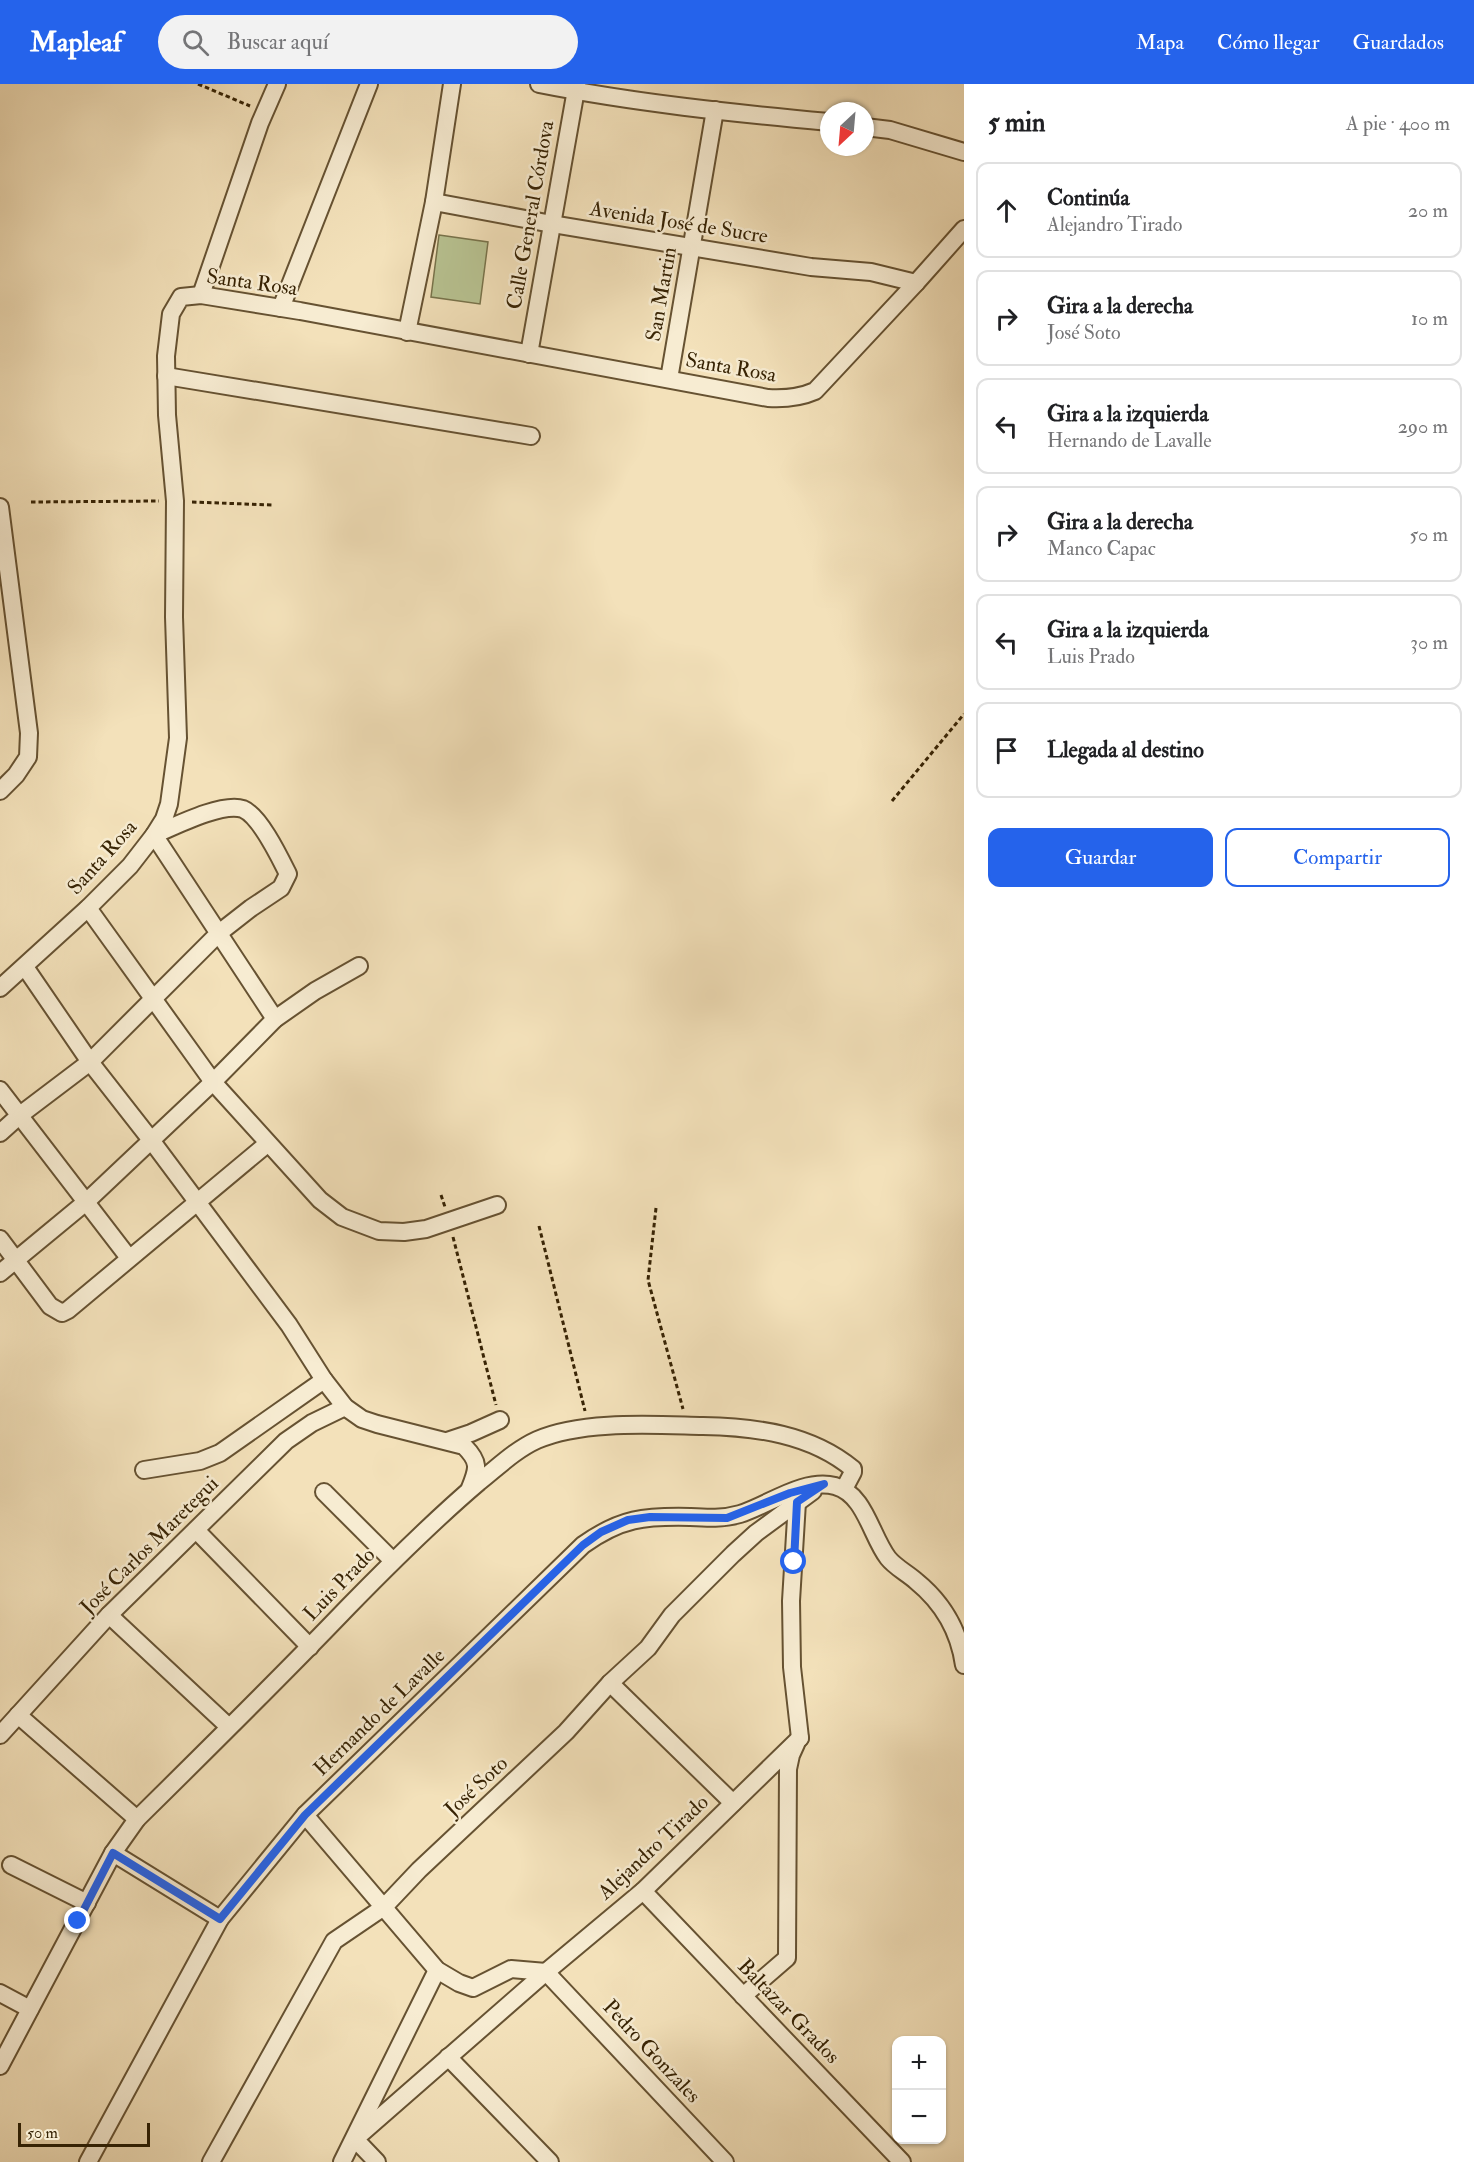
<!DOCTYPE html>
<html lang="es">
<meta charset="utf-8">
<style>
:root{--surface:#fff;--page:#f2f2f2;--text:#202124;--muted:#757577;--line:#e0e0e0;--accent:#2563eb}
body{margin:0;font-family:"IM FELL Double Pica",serif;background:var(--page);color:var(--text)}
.controls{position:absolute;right:18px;bottom:18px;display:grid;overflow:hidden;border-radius:12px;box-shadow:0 2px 4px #0004}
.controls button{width:54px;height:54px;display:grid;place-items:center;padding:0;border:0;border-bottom:2px solid var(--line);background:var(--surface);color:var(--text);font:30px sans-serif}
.compass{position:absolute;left:820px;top:18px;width:54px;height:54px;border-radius:50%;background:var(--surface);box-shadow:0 2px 4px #0004;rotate:206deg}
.scale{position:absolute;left:18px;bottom:15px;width:132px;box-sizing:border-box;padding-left:6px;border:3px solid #372304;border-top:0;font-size:16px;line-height:21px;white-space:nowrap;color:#372304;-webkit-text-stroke:4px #f7ecd2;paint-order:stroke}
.stop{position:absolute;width:18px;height:18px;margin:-14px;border:4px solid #2563eb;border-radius:50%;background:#fff}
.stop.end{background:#2563eb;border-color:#fff;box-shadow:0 2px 6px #0008}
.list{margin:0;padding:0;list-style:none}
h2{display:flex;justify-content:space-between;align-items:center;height:78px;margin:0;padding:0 24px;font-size:26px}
h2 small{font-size:20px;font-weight:400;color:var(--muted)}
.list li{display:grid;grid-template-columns:39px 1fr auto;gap:18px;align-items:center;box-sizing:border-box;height:96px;margin:0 12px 12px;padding:0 12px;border:2px solid var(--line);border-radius:12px}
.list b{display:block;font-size:22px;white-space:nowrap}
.list p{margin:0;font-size:20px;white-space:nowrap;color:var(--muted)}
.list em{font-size:20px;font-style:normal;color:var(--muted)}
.actions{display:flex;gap:12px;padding:18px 24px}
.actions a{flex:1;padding:14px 0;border:2px solid var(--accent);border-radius:12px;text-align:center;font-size:21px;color:var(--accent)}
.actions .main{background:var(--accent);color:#fff}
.icon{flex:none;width:33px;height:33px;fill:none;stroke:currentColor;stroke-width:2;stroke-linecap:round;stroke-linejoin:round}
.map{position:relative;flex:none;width:964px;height:2078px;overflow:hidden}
header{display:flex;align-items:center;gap:36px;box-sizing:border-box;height:84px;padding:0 30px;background:var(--accent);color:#fff}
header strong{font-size:28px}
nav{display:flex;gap:33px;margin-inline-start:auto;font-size:21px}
.search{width:420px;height:54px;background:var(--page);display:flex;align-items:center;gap:15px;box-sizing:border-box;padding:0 21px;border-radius:33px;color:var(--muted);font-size:22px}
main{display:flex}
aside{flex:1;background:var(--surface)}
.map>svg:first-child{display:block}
.grass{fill:#b8c392;stroke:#78734b;stroke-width:1.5}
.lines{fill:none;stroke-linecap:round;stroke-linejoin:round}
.minor-casing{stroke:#665232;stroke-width:20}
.path{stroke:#372304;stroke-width:3;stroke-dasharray:4.5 3;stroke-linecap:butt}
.minor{stroke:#f7ecd2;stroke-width:16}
.route{stroke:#2563eb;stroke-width:8}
.labels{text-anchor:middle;stroke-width:5;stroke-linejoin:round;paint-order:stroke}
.street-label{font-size:21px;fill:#372304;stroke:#f7ecd2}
</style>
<header>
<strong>Mapleaf</strong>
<div class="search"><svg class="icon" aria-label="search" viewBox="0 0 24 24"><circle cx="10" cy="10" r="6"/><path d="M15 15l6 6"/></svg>Buscar aquí</div>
<nav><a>Mapa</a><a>Cómo llegar</a><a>Guardados</a></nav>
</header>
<main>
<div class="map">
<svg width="964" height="2078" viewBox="0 0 964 2078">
<rect width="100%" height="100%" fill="#f3e1ba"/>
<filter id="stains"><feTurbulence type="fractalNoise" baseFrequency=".00333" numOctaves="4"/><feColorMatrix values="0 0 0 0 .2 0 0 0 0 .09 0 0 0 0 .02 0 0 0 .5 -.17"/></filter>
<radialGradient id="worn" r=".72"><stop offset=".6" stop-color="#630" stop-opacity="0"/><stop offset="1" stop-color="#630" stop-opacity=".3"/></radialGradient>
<path class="grass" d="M439 151 488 158 480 220 431 213Z"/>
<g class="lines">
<defs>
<g id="minor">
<path d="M539 0C635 19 732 29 829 38"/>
<path d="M865 43 890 46 964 68"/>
<path d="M434 118 552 140 811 183 871 188 916 199"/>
<path d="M201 211 260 39 277 0"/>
<path d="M281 224 369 0"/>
<path d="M407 248 434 118 452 0"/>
<path d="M529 270 577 0"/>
<path d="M166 292 531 352"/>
<path d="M669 295 715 26"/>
<path d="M0 423 29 649 28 673 16 691 0 707"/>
<path d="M88 824 213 998 320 1116 342 1133 379 1147 404 1148 426 1145 497 1121"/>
<path d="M25 883 90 978 151 1056 289 1241 324 1296 345 1323 362 1335 377 1340 464 1362C480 1378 478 1384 470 1404"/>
<path d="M0 904 88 824 130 782 154 751 164 735 169 720 178 654 174 533 175 417 167 331 166 272 171 230 181 213 201 211 300 227 768 314C785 315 799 314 815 307L916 199 964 145"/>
<path d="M0 1006 129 1174"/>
<path d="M0 1049 20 1031 90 978 219 849 251 824 281 804 288 790C280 774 260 732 243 725 222 718 175 742 154 751L275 935"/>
<path d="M0 1155 50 1222 62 1229 68 1226 267 1060"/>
<path d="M0 1189 86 1118 213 998 275 935 315 907 359 882"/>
<path d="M447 1357 471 1349 500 1336"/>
<path d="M144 1386 200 1377 220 1369 324 1296"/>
<path d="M324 1408 393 1477"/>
<path d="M797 1418 791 1517 792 1583 800 1654"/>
<path d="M196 1446 310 1563"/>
<path d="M109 1531 229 1643"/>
<path d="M610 1599 733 1719"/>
<path d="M18 1631 137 1735"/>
<path d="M0 1651 109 1531 286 1357 312 1339 345 1323"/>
<path d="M305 1731 437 1886 459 1899 473 1904 511 1885 546 1888 725 2078"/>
<path d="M113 1769 220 1835"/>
<path d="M11 1781 87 1819"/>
<path d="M643 1807 902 2078"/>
<path d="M0 1909 30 1925"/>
<path d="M743 1912 787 1874 788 1685 791 1671 796 1660"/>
<path d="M448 1973 550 2078"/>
<path d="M0 1982 113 1769 137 1735C208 1665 279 1595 348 1523 390 1480 433 1437 479 1398 498 1383 515 1366 537 1356 582 1336 655 1341 703 1342 756 1343 811 1350 853 1385V1388L844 1405"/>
<path d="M88 2078 220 1835 305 1731 583 1461C621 1434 644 1432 690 1433 707 1434 723 1435 740 1430 769 1421 803 1394 835 1402 865 1410 871 1452 888 1474 895 1483 907 1489 916 1497 943 1519 959 1546 964 1581"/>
<path d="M211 2078 334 1857 384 1823 419 1786 566 1648 610 1599 648 1564 672 1531 733 1470 756 1449 813 1407"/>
<path d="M342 2078 437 1886"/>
<path d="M377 2078 355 2055 546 1888 643 1807 800 1654"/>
</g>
</defs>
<use href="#minor" class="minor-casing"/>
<g class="path">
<path d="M198 0 250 22"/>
<path d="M31 418 159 417"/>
<path d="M192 418 272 421"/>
<path d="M892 717 964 630"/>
<path d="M441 1111 445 1123"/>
<path d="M656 1124 648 1196 683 1325"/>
<path d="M539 1142 585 1327"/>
<path d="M453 1153 496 1321"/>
</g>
<use href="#minor" class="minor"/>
</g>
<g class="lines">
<path class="route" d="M78 1837 113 1769 220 1835 305 1731 583 1461 601 1448 628 1436 650 1433 727 1434 790 1409 824 1400 797 1418 794 1478"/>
</g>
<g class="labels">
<g class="street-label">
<text transform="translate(530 131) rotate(-80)" y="7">Calle General Córdova</text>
<text transform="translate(679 138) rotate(9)" y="7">Avenida José de Sucre</text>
<text transform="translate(252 198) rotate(8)" y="7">Santa Rosa</text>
<text transform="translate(661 210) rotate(-80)" y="7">San Martin</text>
<text transform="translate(731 283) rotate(10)" y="7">Santa Rosa</text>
<text transform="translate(102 773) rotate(-48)" y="7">Santa Rosa</text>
<text transform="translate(149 1461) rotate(-45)" y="7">José Carlos Maretegui</text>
<text transform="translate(339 1500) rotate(-46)" y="7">Luis Prado</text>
<text transform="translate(379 1628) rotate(-44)" y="7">Hernando de Lavalle</text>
<text transform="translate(476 1702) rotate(-43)" y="7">José Soto</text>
<text transform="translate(653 1763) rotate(-43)" y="7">Alejandro Tirado</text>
<text transform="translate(789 1927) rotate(46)" y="7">Baltazar Grados</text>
<text transform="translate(652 1967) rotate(47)" y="7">Pedro Gonzales</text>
</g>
</g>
<rect width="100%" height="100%" filter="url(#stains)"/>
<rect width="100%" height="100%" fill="url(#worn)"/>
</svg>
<div class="controls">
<button>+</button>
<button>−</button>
</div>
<svg class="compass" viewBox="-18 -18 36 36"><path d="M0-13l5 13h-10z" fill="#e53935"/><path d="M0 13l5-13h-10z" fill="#757577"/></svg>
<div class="scale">50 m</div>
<div class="stop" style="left:794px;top:1478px"></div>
<div class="stop end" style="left:78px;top:1837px"></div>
</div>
<aside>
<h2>5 min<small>A pie · 400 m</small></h2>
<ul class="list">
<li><svg class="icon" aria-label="ahead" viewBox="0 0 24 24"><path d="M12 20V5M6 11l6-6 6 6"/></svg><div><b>Continúa</b><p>Alejandro Tirado</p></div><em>20 m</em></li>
<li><svg class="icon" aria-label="right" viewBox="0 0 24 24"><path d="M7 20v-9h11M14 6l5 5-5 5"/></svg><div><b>Gira a la derecha</b><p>José Soto</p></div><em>10 m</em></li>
<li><svg class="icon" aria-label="left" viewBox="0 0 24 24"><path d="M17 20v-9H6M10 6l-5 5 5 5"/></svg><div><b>Gira a la izquierda</b><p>Hernando de Lavalle</p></div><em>290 m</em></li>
<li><svg class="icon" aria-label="right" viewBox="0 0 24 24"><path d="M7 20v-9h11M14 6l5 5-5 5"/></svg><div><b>Gira a la derecha</b><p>Manco Capac</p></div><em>50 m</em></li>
<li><svg class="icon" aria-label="left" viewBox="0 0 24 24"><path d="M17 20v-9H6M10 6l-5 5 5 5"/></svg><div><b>Gira a la izquierda</b><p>Luis Prado</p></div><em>30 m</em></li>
<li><svg class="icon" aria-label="arrive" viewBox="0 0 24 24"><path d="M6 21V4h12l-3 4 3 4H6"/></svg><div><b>Llegada al destino</b></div></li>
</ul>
<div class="actions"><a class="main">Guardar</a><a>Compartir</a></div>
</aside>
</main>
